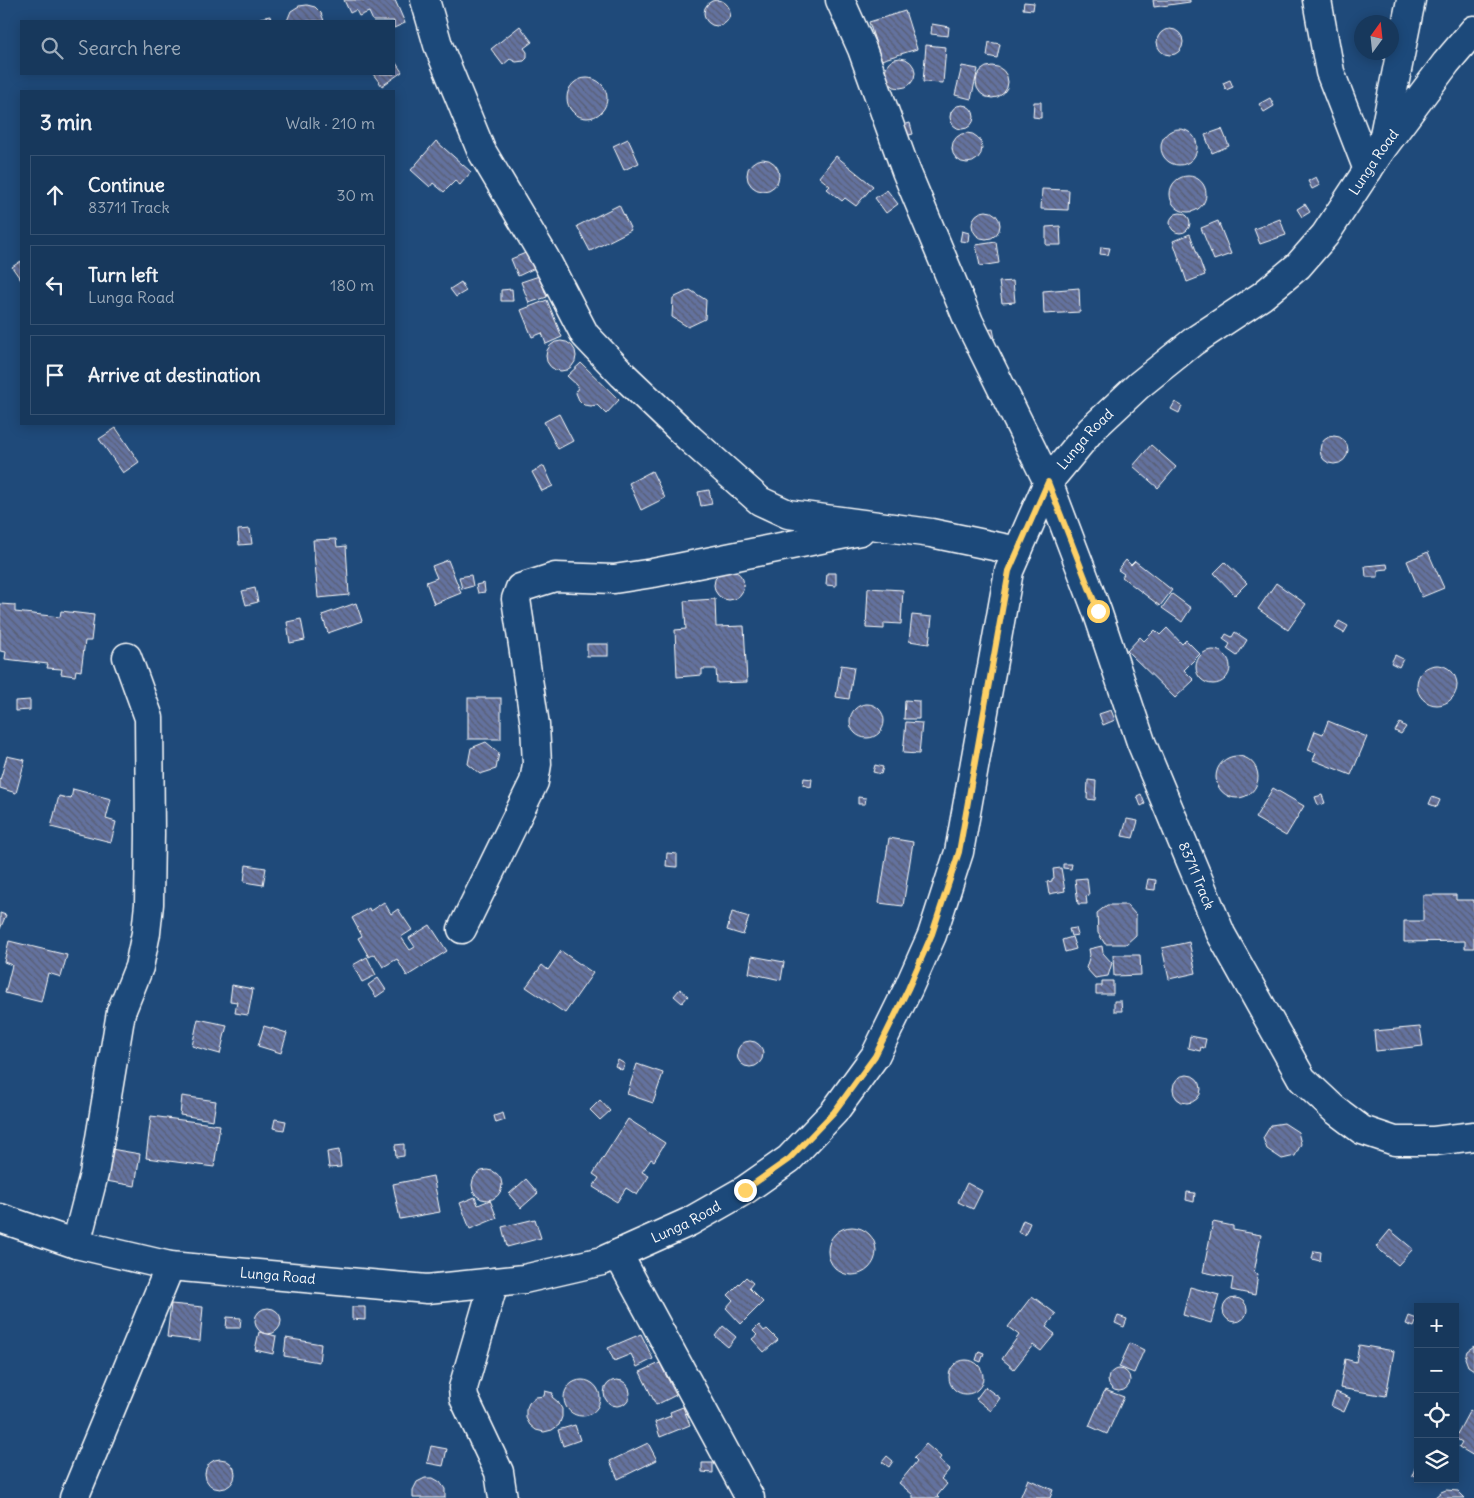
<!DOCTYPE html>
<meta charset="utf-8">
<style>
:root{--surface:#17385c;--page:#203f62;--text:#f1f3f6;--muted:#9eacbb;--line:#365272}
body{margin:0;font-family:Delius,sans-serif;background:var(--page);color:var(--text)}
.controls{position:absolute;right:15px;bottom:15px;display:grid;overflow:hidden;border-radius:0px;box-shadow:0 2px 12px #0003}
.controls button{width:45px;height:45px;display:grid;place-items:center;padding:0;border:0;border-bottom:1px solid var(--line);background:var(--surface);color:var(--text);font:25px sans-serif}
.compass{position:absolute;left:1354px;top:15px;width:45px;height:45px;border-radius:50%;background:var(--surface);box-shadow:0 2px 12px #0003;rotate:15deg}
.stop{position:absolute;width:15px;height:15px;margin:-11px;border:4px solid #ffd166;border-radius:50%;background:#fff}
.stop.end{background:#ffd166;border-color:#fff;box-shadow:0 1px 5px #0008}
.list{margin:0;padding:0;list-style:none}
h2{display:flex;justify-content:space-between;align-items:center;height:65px;margin:0;padding:0 20px;font-size:21px}
h2 small{font-size:16px;font-weight:400;color:var(--muted)}
.list li{display:grid;grid-template-columns:32px 1fr auto;gap:15px;align-items:center;box-sizing:border-box;height:80px;margin:0 10px 10px;padding:0 10px;border:1px solid var(--line);border-radius:0px}
.list b{display:block;font-size:19px;white-space:nowrap}
.list p{margin:0;font-size:16px;white-space:nowrap;color:var(--muted)}
.list em{font-size:16px;font-style:normal;color:var(--muted)}
.icon{flex:none;width:28px;height:28px;fill:none;stroke:currentColor;stroke-width:2;stroke-linecap:round;stroke-linejoin:round}
.map{position:relative;flex:none;width:1474px;height:1498px;overflow:hidden}
.search{position:absolute;background:var(--surface);box-shadow:0 2px 12px #0003;left:20px;top:20px;width:375px;height:55px;display:flex;align-items:center;gap:12px;box-sizing:border-box;padding:0 18px;border-radius:0px;color:var(--muted);font-size:19px}
.panel{position:absolute;background:var(--surface);box-shadow:0 2px 12px #0003;left:20px;top:90px;width:375px;height:335px;border-radius:0px}
.map>svg:first-child{display:block}
.building{fill:url(#building-back-hatch);stroke:#fff}
.lines{fill:none;stroke-linecap:round;stroke-linejoin:round}
.minor-casing{stroke:#fff;stroke-width:31}
.tertiary-casing{stroke:#fff;stroke-width:31}
.minor{stroke:#1f4a7a;stroke-width:28}
.tertiary{stroke:#1f4a7a;stroke-width:28}
.route{stroke:#ffd166;stroke-width:6}
.labels{text-anchor:middle;stroke-width:5;stroke-linejoin:round;paint-order:stroke}
.street-label{font-size:14px;fill:#fff;stroke:#1f4a7a}
</style>
<div class="map">
<svg width="1474" height="1498" viewBox="0 0 1474 1498">
<defs>
<pattern id="building-back-hatch" width="6" height="6" patternUnits="userSpaceOnUse" patternTransform="scale(1.25)"><rect width="6" height="6" fill="#64729f"/><path d="M-1 5l2 2M0 0l6 6M5-1l2 2" fill="none" stroke="#575d71"/></pattern>
</defs>
<rect width="100%" height="100%" fill="#1f4a7a"/>
<filter id="ink" filterUnits="userSpaceOnUse"><feTurbulence type="fractalNoise" baseFrequency=".02" numOctaves="2"/><feDisplacementMap in="SourceGraphic" scale="10" xChannelSelector="R" yChannelSelector="G"/><feConvolveMatrix kernelMatrix="1 2 1 2 8 2 1 2 1" color-interpolation-filters="sRGB"/></filter>
<g filter="url(#ink)">
<g class="building">
<circle cx="717" cy="13" r="13"/>
<path d="M344 0H395L405 23 394 28V21H373L369 12 359 16 356 10 350 13Z"/>
<path d="M1153 0H1190V2L1154 7Z"/>
<path d="M1024 2 1034 3 1033 10 1023 9Z"/>
<path d="M307 5 315 7 321 13 324 21H287L291 11 299 6Z"/>
<path d="M905 11 917 49 881 60 869 22Z"/>
<path d="M270 16 271 21H261L260 18Z"/>
<path d="M932 24 949 27 948 36 931 34Z"/>
<path d="M520 26 532 42 524 48 527 52V58L524 61 516 62 510 59 503 65 491 49Z"/>
<circle cx="1170" cy="42" r="13"/>
<path d="M989 42 1000 44 997 58 987 56Z"/>
<path d="M926 45 946 47 943 83 923 82Z"/>
<circle cx="900" cy="73" r="15"/>
<path d="M394 60 402 72 382 86 373 74H394Z"/>
<circle cx="992" cy="82" r="16"/>
<path d="M962 66 978 69 971 99 955 95Z"/>
<circle cx="587" cy="98" r="20"/>
<path d="M1230 80 1233 87 1226 90 1223 83Z"/>
<path d="M1270 98 1274 106 1264 112 1259 104Z"/>
<path d="M1034 102H1041V118L1033 117Z"/>
<circle cx="962" cy="117" r="12"/>
<path d="M910 123 913 134 902 137 899 126Z"/>
<circle cx="1179" cy="147" r="18"/>
<path d="M1222 129 1229 146 1212 153 1205 135Z"/>
<circle cx="967" cy="148" r="15"/>
<path d="M628 139 639 163 624 170 613 146Z"/>
<path d="M436 141 471 172 460 185 455 181 444 192 433 183 430 187 411 170Z"/>
<path d="M836 156 873 186 856 206 845 198 842 201 827 189 830 186 819 177Z"/>
<circle cx="763" cy="175" r="16"/>
<circle cx="1188" cy="194" r="18"/>
<path d="M1316 177 1320 185 1312 189 1308 181Z"/>
<path d="M1042 189 1069 190 1068 210 1041 209Z"/>
<path d="M887 190 898 204 886 213 875 198Z"/>
<path d="M1305 204 1310 212 1302 217 1297 209Z"/>
<path d="M619 205 631 230 590 251 577 226Z"/>
<circle cx="986" cy="225" r="14"/>
<circle cx="1180" cy="223" r="10"/>
<path d="M1280 219 1286 235 1260 244 1254 229Z"/>
<path d="M1218 221 1231 254 1214 260 1201 228Z"/>
<path d="M1060 226 1061 245H1046V227Z"/>
<path d="M962 231 969 233 968 242 960 241Z"/>
<path d="M1190 234 1205 275 1187 282 1173 241Z"/>
<path d="M996 242 999 263 980 266 976 245Z"/>
<path d="M1101 247 1110 248 1108 255 1100 254Z"/>
<path d="M528 252 535 268 518 276 511 259Z"/>
<path d="M21 261V280L12 267Z"/>
<path d="M539 276 547 297 529 303 521 282Z"/>
<path d="M1013 281 1015 302 1002 303 999 282Z"/>
<path d="M461 282 466 291 456 297 450 289Z"/>
<path d="M1079 288 1080 312 1044 314 1043 291Z"/>
<path d="M512 289 513 301H501V290Z"/>
<path d="M690 290 706 300 705 319 688 327 672 317 673 298Z"/>
<path d="M547 300 562 337 546 344 542 333 532 337 521 310Z"/>
<path d="M993 329 995 339 988 340 986 330Z"/>
<circle cx="561" cy="356" r="15"/>
<path d="M581 363 619 400 606 414 597 405 591 406 584 405 579 400 576 393 578 386 567 376Z"/>
<path d="M1175 402 1182 406 1179 413 1171 409Z"/>
<path d="M559 414 573 441 558 449 544 422Z"/>
<path d="M116 428 139 462 123 473 99 439Z"/>
<circle cx="1334" cy="450" r="14"/>
<path d="M1151 445 1176 467 1158 488 1133 466Z"/>
<path d="M544 466 553 486 542 491 532 472Z"/>
<path d="M652 471 665 498 641 510 629 483Z"/>
<path d="M709 490 712 504 701 506 698 492Z"/>
<path d="M250 529 252 544 239 545 238 530Z"/>
<path d="M336 539 337 547 346 546 349 595 318 598 313 540Z"/>
<path d="M1428 552 1444 588 1422 597 1407 561Z"/>
<path d="M448 560 461 593 434 604 426 582 437 578 432 566Z"/>
<path d="M1126 560 1131 565 1135 561 1172 590 1160 606 1122 577 1124 574 1118 570Z"/>
<path d="M1225 562 1247 583 1235 595 1214 573Z"/>
<path d="M1387 564 1388 569 1378 570V577H1366L1365 566Z"/>
<circle cx="729" cy="585" r="15"/>
<path d="M827 573H836V586L826 585Z"/>
<path d="M471 575 473 586 462 589 459 577Z"/>
<path d="M484 583 485 592 478 593 476 585Z"/>
<path d="M1276 583 1306 604 1288 630 1258 609Z"/>
<path d="M255 588 258 602 246 605 242 591Z"/>
<path d="M868 588 903 590 901 624 884 623V629L866 628Z"/>
<path d="M1172 594 1191 608 1182 622 1162 608Z"/>
<path d="M715 599 716 627 744 626 747 682 717 683 716 669H702V675L677 677 675 630 686 629 684 601Z"/>
<path d="M356 603 362 621 328 633 322 615Z"/>
<path d="M0 604 15 605V612L60 617 61 611 94 615 91 641H85L81 671 76 670 75 676 61 674 62 669 47 668 48 664 5 659 6 652 0 651Z"/>
<path d="M912 615 932 617 929 644 909 641Z"/>
<path d="M301 619 305 640 290 643 287 622Z"/>
<path d="M1339 621 1348 626 1344 633 1335 628Z"/>
<path d="M1167 628 1182 644 1186 640 1200 654 1184 670 1194 680 1175 698 1127 651 1140 637 1144 641 1155 630 1160 635Z"/>
<path d="M1235 632 1247 640 1237 656 1227 649 1230 644 1223 639 1226 634 1232 637Z"/>
<rect x="587" y="644" width="21" height="12"/>
<circle cx="1213" cy="667" r="17"/>
<path d="M1395 655 1403 659 1399 667 1391 663Z"/>
<path d="M841 665 854 667 849 699 836 697Z"/>
<circle cx="1437" cy="685" r="20"/>
<rect x="468" y="698" width="33" height="41"/>
<path d="M30 700V710L15 711V701Z"/>
<path d="M905 700 919 701V719H904Z"/>
<circle cx="867" cy="721" r="17"/>
<path d="M1111 710 1115 720 1103 725 1099 714Z"/>
<path d="M1328 721 1367 737 1351 775 1313 760 1316 753 1308 750 1315 731 1323 734Z"/>
<path d="M906 722 922 723 919 754 903 753Z"/>
<path d="M1400 723 1406 727 1401 734 1395 731Z"/>
<path d="M486 742 499 753 496 769 480 774 468 764 471 748Z"/>
<circle cx="1237" cy="777" r="21"/>
<path d="M7 756 25 760 16 793 0 788V780Z"/>
<path d="M875 765 883 767 881 774 873 772Z"/>
<path d="M804 778 812 779 811 787 803 785Z"/>
<path d="M1088 780 1096 781 1095 800 1087 799Z"/>
<path d="M1273 788 1304 806 1286 836 1255 818Z"/>
<path d="M73 789 111 799 106 819 116 822 111 842 51 827 59 796 71 799Z"/>
<path d="M1141 794 1145 804 1141 806 1137 796Z"/>
<path d="M1322 795 1325 803 1318 805 1315 797Z"/>
<path d="M858 797 866 798 865 804H858Z"/>
<path d="M1432 797 1440 800 1437 807 1429 804Z"/>
<path d="M1127 819 1138 821 1133 838 1122 836Z"/>
<path d="M889 838 913 842 903 906 879 903Z"/>
<path d="M667 853 677 854V867L666 866Z"/>
<path d="M1063 864H1072L1071 869 1063 868Z"/>
<path d="M246 865 266 868 263 885 244 882Z"/>
<path d="M1061 868 1065 891 1049 894 1047 882 1052 881V879L1054 878 1053 869Z"/>
<path d="M1087 878 1089 895 1086 896 1087 904H1078L1075 879Z"/>
<path d="M1148 879 1156 880 1155 890 1146 889Z"/>
<path d="M1423 895H1456V900H1474V948H1465V941L1404 942V921H1423Z"/>
<path d="M384 902 391 914 398 909 412 930 401 937 410 950 415 947 409 938 430 925 447 951 407 976 397 959 383 967 375 954 369 957 358 938 362 936 352 918 369 908 370 911Z"/>
<path d="M1107 905H1127L1136 915V935L1126 944H1105L1098 933 1097 913Z"/>
<path d="M732 912 749 917 743 935 727 930Z"/>
<path d="M0 913 6 915 0 929Z"/>
<path d="M1076 928 1078 935 1071 936 1069 929Z"/>
<path d="M1072 937 1076 949 1065 952 1062 940Z"/>
<path d="M9 941 67 955 61 977 48 973 41 1002 5 993 12 965 4 962Z"/>
<path d="M1189 942 1196 973 1169 979 1162 948Z"/>
<path d="M1102 946 1103 953 1112 963 1108 976 1095 978 1086 968 1090 955 1089 949Z"/>
<path d="M561 951 593 973 565 1013 526 987 542 965 548 970Z"/>
<path d="M1113 955H1140L1141 975 1114 976Z"/>
<path d="M752 956 784 962 781 980 749 973Z"/>
<path d="M367 957 376 975 362 982 353 965Z"/>
<path d="M378 978 386 990 376 997 368 985Z"/>
<path d="M1102 981H1113V994H1096V986H1102Z"/>
<path d="M232 985 253 989 248 1015 235 1013 237 1002 230 1001Z"/>
<path d="M680 989 688 996 682 1003 674 996Z"/>
<path d="M1114 1001H1121L1122 1011H1114Z"/>
<path d="M198 1019 227 1025 220 1054 192 1046Z"/>
<path d="M264 1026 287 1033 281 1053 258 1046Z"/>
<path d="M1420 1027 1423 1046 1376 1051 1374 1031Z"/>
<path d="M1190 1036 1206 1039 1204 1048 1201 1047 1200 1051 1188 1048Z"/>
<circle cx="750" cy="1054" r="13"/>
<path d="M618 1060 625 1064 622 1070 615 1066Z"/>
<path d="M637 1064 663 1073 653 1103 627 1094Z"/>
<circle cx="1187" cy="1089" r="14"/>
<path d="M182 1096 216 1101 213 1120 180 1115Z"/>
<path d="M600 1100 610 1111 600 1120 590 1110Z"/>
<path d="M503 1113 505 1120 496 1123 494 1116Z"/>
<path d="M151 1116 220 1125 214 1167 146 1158Z"/>
<path d="M275 1119 286 1121 284 1130 273 1128Z"/>
<path d="M628 1119 665 1143 654 1161 651 1159 642 1172 649 1176 637 1195 626 1188 617 1202 593 1187 599 1178 593 1174Z"/>
<path d="M1284 1123 1298 1132 1301 1144 1295 1156 1282 1159 1267 1149 1263 1138 1271 1125Z"/>
<path d="M404 1144V1156L396 1157 395 1145Z"/>
<path d="M111 1149 140 1154 135 1186 106 1181Z"/>
<path d="M339 1150 341 1167 329 1168 327 1152Z"/>
<circle cx="487" cy="1185" r="15"/>
<path d="M433 1176 440 1212 400 1219 393 1184Z"/>
<path d="M526 1179 538 1193 521 1208 509 1194Z"/>
<path d="M967 1183 982 1191 973 1209 958 1202Z"/>
<path d="M1187 1192 1195 1193 1194 1202 1186 1200Z"/>
<path d="M475 1197 478 1205 490 1200 497 1218 470 1229 460 1203Z"/>
<path d="M535 1219 541 1238 507 1247 502 1227Z"/>
<path d="M1023 1220 1030 1223 1025 1235 1018 1232Z"/>
<path d="M1213 1222 1233 1226V1230L1261 1235 1254 1273 1258 1274 1255 1295 1231 1290 1233 1278 1203 1272Z"/>
<circle cx="852" cy="1251" r="24"/>
<path d="M1390 1230 1413 1249 1398 1265 1376 1247Z"/>
<path d="M1314 1251 1321 1252 1320 1261 1312 1259Z"/>
<path d="M746 1277 753 1283 749 1288 763 1302 741 1324 726 1308 733 1300 728 1295Z"/>
<path d="M1190 1287 1219 1295 1211 1323 1183 1315Z"/>
<path d="M1032 1296 1056 1314 1046 1327 1055 1334 1041 1351 1033 1345 1014 1369 1002 1359 1019 1335 1008 1327Z"/>
<circle cx="1235" cy="1310" r="12"/>
<path d="M171 1304 203 1307 200 1341 167 1337Z"/>
<path d="M352 1307H365V1320L352 1319Z"/>
<circle cx="268" cy="1321" r="13"/>
<path d="M1118 1316 1127 1319 1124 1327 1115 1323Z"/>
<path d="M1409 1316 1417 1319 1414 1327 1406 1324Z"/>
<path d="M227 1317 241 1318 240 1328H226Z"/>
<path d="M759 1325 764 1331 767 1329 778 1340 764 1352 752 1339 757 1335 753 1331Z"/>
<path d="M723 1326 736 1337 728 1347 715 1336Z"/>
<path d="M259 1332 276 1336 273 1354 255 1350Z"/>
<path d="M641 1334 653 1359 637 1367 631 1354 614 1361 608 1348Z"/>
<path d="M286 1338 321 1344 319 1362 284 1356Z"/>
<path d="M1130 1343 1144 1350 1134 1373 1119 1367Z"/>
<path d="M1359 1345 1394 1351 1386 1396 1340 1388 1345 1359 1356 1362Z"/>
<path d="M1474 1346V1370L1468 1366 1465 1358 1467 1351Z"/>
<path d="M979 1351 984 1353 981 1362 976 1360Z"/>
<circle cx="966" cy="1377" r="17"/>
<path d="M660 1363 676 1395 656 1405 640 1372Z"/>
<circle cx="1119" cy="1380" r="11"/>
<circle cx="617" cy="1393" r="13"/>
<circle cx="582" cy="1398" r="18"/>
<path d="M985 1387 1000 1398 991 1411 976 1399Z"/>
<path d="M1105 1390 1124 1397 1107 1434 1089 1426Z"/>
<path d="M545 1391 553 1393 552 1397 558 1402 562 1409V1417L559 1425 552 1430 544 1432 536 1430 530 1425 526 1418V1410L529 1403 536 1397 544 1396Z"/>
<path d="M1336 1392 1350 1398 1344 1412 1331 1406Z"/>
<path d="M683 1407 690 1425 660 1437 655 1422 671 1416 670 1412Z"/>
<path d="M1470 1410 1474 1413V1456L1459 1447 1462 1442 1455 1438Z"/>
<path d="M575 1425 580 1440 563 1446 558 1430Z"/>
<path d="M648 1443 657 1460 618 1479 610 1461Z"/>
<path d="M926 1444 941 1457 939 1460 950 1469 941 1479 947 1484 937 1496 939 1498H913V1495L899 1483 917 1461 914 1458Z"/>
<path d="M431 1446 447 1449 443 1466 427 1463Z"/>
<path d="M887 1456 893 1461 889 1467 882 1462Z"/>
<circle cx="220" cy="1474" r="15"/>
<path d="M702 1463H713V1473L702 1472Z"/>
<path d="M1417 1463 1418 1464V1478L1412 1476Z"/>
<path d="M425 1478H433L440 1482 445 1489V1498H413V1490L417 1482Z"/>
<path d="M1028 1479 1053 1490 1050 1498H1020Z"/>
<path d="M1446 1490 1458 1491 1465 1498H1434L1441 1492Z"/>
</g>
<g class="lines">
<defs>
<g id="minor">
<path d="M425 0 438 45 481 150 545 258 585 335 623 375 690 439 760 501 788 514 931 533 1018 551"/>
<path d="M840 0 862 49 906 171 969 322 1048 482"/>
<path d="M1317 0 1330 72 1368 170"/>
<path d="M1381 150 1411 0"/>
<path d="M462 929 534 782 537 764 535 725 516 599 520 588 555 577 614 579 653 573 860 531"/>
<path d="M76 1244 94 1174 121 1012 139 967 146 933 149 904 150 833 149 718 127 657"/>
<path d="M618 1254 750 1498"/>
<path d="M494 1282 463 1388 464 1398 499 1472 503 1498"/>
<path d="M74 1498 170 1266"/>
</g>
<g id="tertiary">
<path id="s1" d="M1048 482 1097 611 1141 742 1221 934 1302 1079 1334 1109 1362 1130 1395 1141H1434L1474 1136"/>
<path id="s2" d="M0 1218 76 1244 170 1266 427 1289 524 1279 602 1261 689 1222 745 1190 789 1159 834 1112 875 1056 908 989 932 935 959 852 1009 571 1048 482 1091 430 1138 386 1194 341 1262 296 1298 266 1325 235 1381 150 1446 63 1474 30"/>
</g>
</defs>
<use href="#minor" class="minor-casing"/>
<use href="#tertiary" class="tertiary-casing"/>
<use href="#minor" class="minor"/>
<use href="#tertiary" class="tertiary"/>
</g>
</g>
<g class="lines" filter="url(#ink)">
<path class="route" d="M745 1190 789 1159 834 1112 875 1056 908 989 932 934 959 852 1009 571 1048 482 1098 611"/>
</g>
<g class="labels">
<g class="street-label">
<text dy="5" stroke="none"><textPath href="#s2" startOffset="2025">Lunga Road</textPath></text>
<text dy="5" stroke="none"><textPath href="#s2" startOffset="1621">Lunga Road</textPath></text>
<text dy="5" stroke="none"><textPath href="#s1" startOffset="421">83711 Track</textPath></text>
<text dy="5" stroke="none"><textPath href="#s2" startOffset="705">Lunga Road</textPath></text>
<text dy="5" stroke="none"><textPath href="#s2" startOffset="285">Lunga Road</textPath></text>
</g>
</g>
</svg>
<div class="controls">
<button>+</button>
<button>−</button>
<button><svg class="icon" aria-label="locate" viewBox="0 0 24 24"><circle cx="12" cy="12" r="6"/><path d="M12 2v4M12 18v4M2 12h4M18 12h4"/></svg></button>
<button><svg class="icon" aria-label="layers" viewBox="0 0 24 24"><path d="M12 4l9 5-9 5-9-5zM3 14l9 5 9-5"/></svg></button>
</div>
<svg class="compass" viewBox="-18 -18 36 36"><path d="M0-13l5 13h-10z" fill="#e53935"/><path d="M0 13l5-13h-10z" fill="#9eacbb"/></svg>
<div class="stop" style="left:1098px;top:611px"></div>
<div class="stop end" style="left:745px;top:1190px"></div>
<div class="search"><svg class="icon" aria-label="search" viewBox="0 0 24 24"><circle cx="10" cy="10" r="6"/><path d="M15 15l6 6"/></svg>Search here</div>
<section class="panel">
<h2>3 min<small>Walk · 210 m</small></h2>
<ul class="list">
<li><svg class="icon" aria-label="ahead" viewBox="0 0 24 24"><path d="M12 20V5M6 11l6-6 6 6"/></svg><div><b>Continue</b><p>83711 Track</p></div><em>30 m</em></li>
<li><svg class="icon" aria-label="left" viewBox="0 0 24 24"><path d="M17 20v-9H6M10 6l-5 5 5 5"/></svg><div><b>Turn left</b><p>Lunga Road</p></div><em>180 m</em></li>
<li><svg class="icon" aria-label="arrive" viewBox="0 0 24 24"><path d="M6 21V4h12l-3 4 3 4H6"/></svg><div><b>Arrive at destination</b></div></li>
</ul>
</section>
</div>
